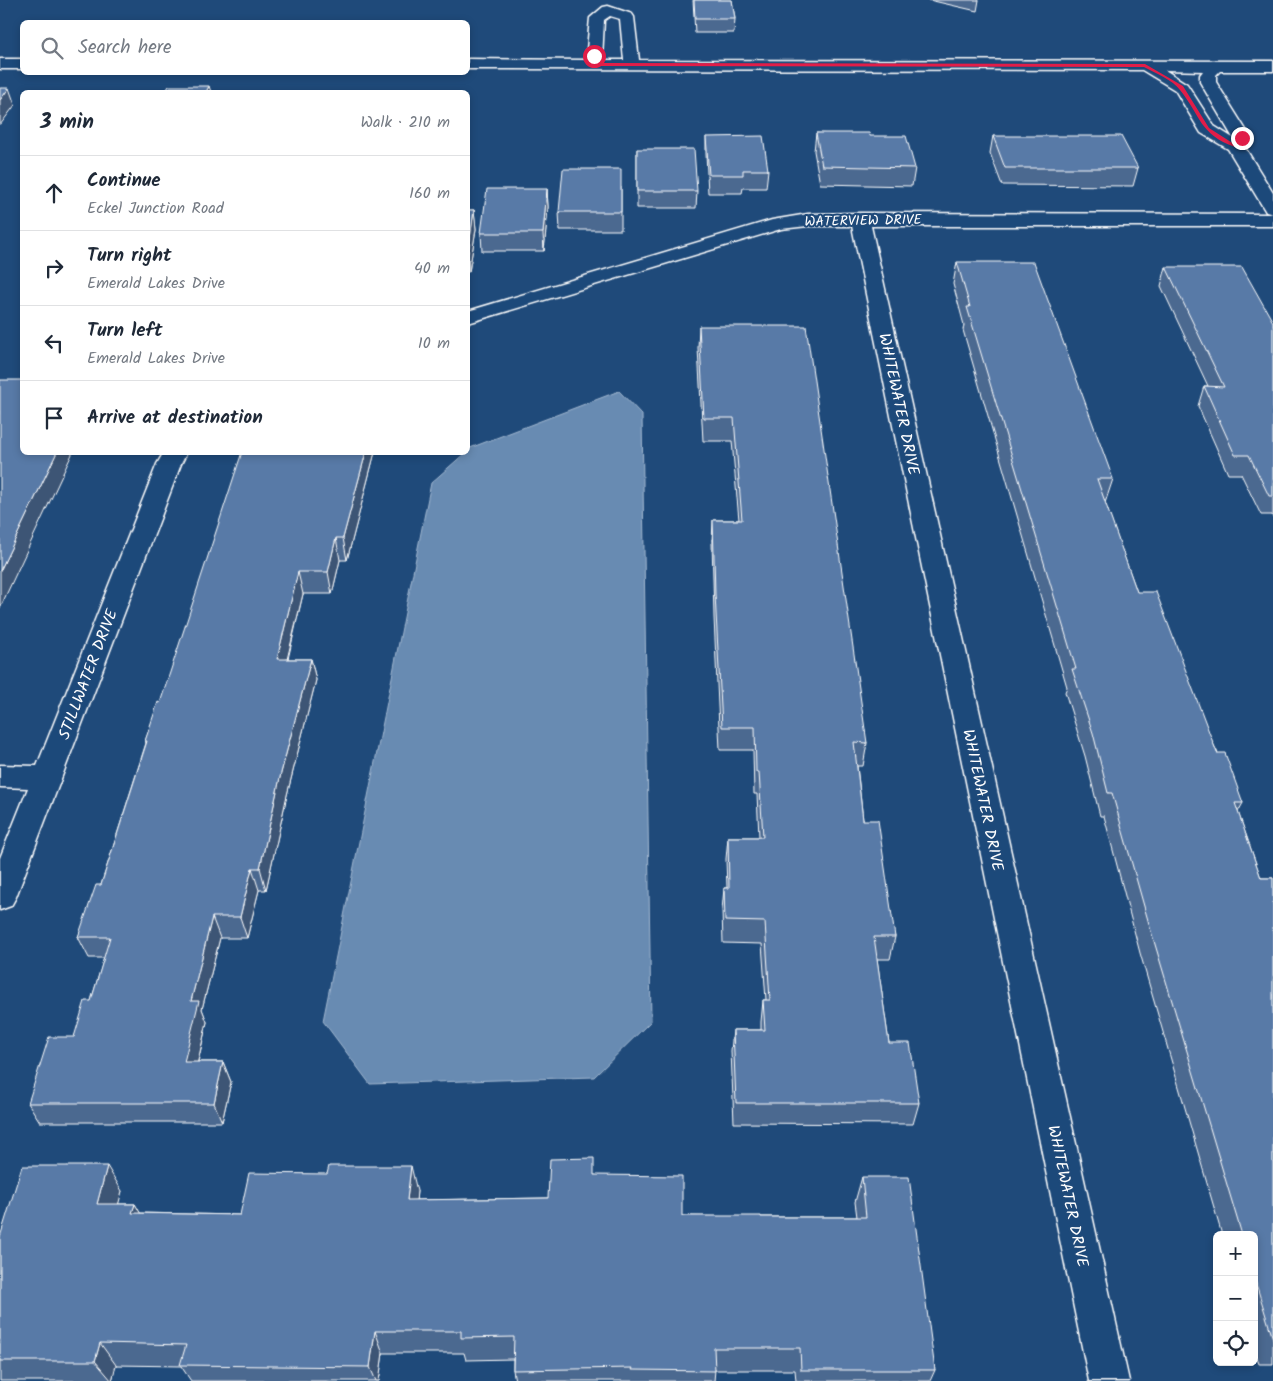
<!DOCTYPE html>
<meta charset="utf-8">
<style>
:root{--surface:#fff;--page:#f6f6f7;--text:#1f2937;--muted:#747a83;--line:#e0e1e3}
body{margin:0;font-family:Kalam,sans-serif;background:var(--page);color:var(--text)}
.controls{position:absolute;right:15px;bottom:15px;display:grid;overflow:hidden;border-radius:8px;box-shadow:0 2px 8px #0003}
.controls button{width:45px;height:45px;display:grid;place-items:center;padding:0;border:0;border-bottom:1px solid var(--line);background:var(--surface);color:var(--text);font:25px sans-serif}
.stop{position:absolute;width:15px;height:15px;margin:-11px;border:4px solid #e11d48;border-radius:50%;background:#fff}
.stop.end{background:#e11d48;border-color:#fff;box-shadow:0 1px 5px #0008}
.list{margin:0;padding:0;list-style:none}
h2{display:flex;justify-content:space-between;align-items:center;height:65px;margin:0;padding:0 20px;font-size:21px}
h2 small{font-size:16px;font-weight:400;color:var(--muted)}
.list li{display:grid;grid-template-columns:32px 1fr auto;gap:15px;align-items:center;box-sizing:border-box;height:75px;padding:0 20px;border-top:1px solid var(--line)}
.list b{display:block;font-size:19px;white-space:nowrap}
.list p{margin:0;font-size:16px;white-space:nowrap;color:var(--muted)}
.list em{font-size:16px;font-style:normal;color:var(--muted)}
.icon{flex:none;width:28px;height:28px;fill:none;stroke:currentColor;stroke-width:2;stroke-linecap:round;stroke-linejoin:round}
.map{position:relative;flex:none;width:1273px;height:1381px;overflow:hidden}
.search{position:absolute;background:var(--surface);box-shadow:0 2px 8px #0003;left:20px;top:20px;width:450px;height:55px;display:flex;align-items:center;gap:12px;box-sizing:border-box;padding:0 18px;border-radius:8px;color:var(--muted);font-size:19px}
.panel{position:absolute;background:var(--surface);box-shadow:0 2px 8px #0003;left:20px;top:90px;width:450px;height:365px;border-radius:8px}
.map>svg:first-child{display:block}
.water{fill:#688bb2;stroke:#a4b9d1}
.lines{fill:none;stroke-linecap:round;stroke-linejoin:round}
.minor-casing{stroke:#fff;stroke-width:3}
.minor{fill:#1f4a7a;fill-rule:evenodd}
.wall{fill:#4c6990;stroke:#fff}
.shaded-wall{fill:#3e5575;stroke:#fff}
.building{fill:#587aa7;stroke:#fff}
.route{fill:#e11d48}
.labels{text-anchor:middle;stroke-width:4;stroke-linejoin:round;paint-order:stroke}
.far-street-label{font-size:14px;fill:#fff;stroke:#1f4a7a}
.street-label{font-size:16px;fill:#fff;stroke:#1f4a7a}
</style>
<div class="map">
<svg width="1273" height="1381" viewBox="0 0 1273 1381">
<rect width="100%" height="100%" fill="#1f4a7a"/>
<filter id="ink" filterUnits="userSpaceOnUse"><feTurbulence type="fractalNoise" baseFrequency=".02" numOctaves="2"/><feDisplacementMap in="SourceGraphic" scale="10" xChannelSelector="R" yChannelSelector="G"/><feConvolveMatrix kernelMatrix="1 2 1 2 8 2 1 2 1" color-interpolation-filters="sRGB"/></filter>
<g filter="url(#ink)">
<path class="water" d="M619 391 642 415 651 1021 594 1077 370 1084 323 1021 431 483 465 453 468 452 470 448Z"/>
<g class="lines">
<defs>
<g id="minor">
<path d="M608 6 632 14 634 17 639 60 1273 61V71H1220L1216 75V82L1251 138 1244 146 1273 193V214L1266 212 1228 149 1201 133 1175 90 1142 70 468 69V59L586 60 590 18 603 7ZM610 16 620 19 624 60H602L604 20ZM1165 70 1203 71 1200 75V82L1233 138 1214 126 1187 84Z"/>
<rect x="0" y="59" width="22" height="10"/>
<path d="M860 213 1273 214V226H871L1129 1381H1089L852 226H808L781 229 468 323V311L772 220 808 214Z"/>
<path d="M164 452H187L181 464 16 897 11 906 0 910V858L28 788 0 787V765L37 766 157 464Z"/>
</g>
</defs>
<use href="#minor" class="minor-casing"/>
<use href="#minor" class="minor"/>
</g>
<g class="wall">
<path d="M693 0H732L735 19 734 33H695Z"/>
<path d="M929 0H979L977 11Z"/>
<path d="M816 133 870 136 915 168 912 186 820 184 814 151Z"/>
<path d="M993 136 1138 168 1133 186 1002 185 990 153Z"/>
<path d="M706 137 768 170 766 188H743L742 193H708L706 154Z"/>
<path d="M637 149 697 191 696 208H637Z"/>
<path d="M621 187V230H560L559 212Z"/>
<path d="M547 189 548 207 544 251H482L481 233Z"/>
<path d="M468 210H474L476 229 469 272H468Z"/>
<path d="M957 262 1113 479 1105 503 1137 592 1243 803 1238 812 1261 878H1273V1364H1259L1254 1347V1235H1222L1140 953 1104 816H1100L1085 756 1065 692 1067 687 963 330 964 325 953 284Z"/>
<path d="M1166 267 1273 322V518L1272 515H1261L1241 474H1228L1198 406 1204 386H1208L1161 286Z"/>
<path d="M699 326 867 743 863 766H857L863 820 895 937 890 959H877L889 1043 919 1103 913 1124 734 1123 731 1051 733 1030H761V1022L763 1000H766L762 944 723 943 722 910 724 888H727L726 859 728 837H759L757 794H754L753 750H720L714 617 712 542 713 520H739L732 441H703L698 348Z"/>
<path d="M375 452 347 560H340L332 594H303L288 659H311L316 680 287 795 266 890H259L247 938H220L202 1009 207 1022 198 1062H223L231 1082 222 1122H40L28 1103 74 1037 91 1001 104 958H89L78 937 101 885 146 743 145 741 160 703Z"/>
<path d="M595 1175 682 1216 761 1217H857L855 1202 862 1177 935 1370 930 1381H796L795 1370H715L714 1381H515L513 1370V1359L466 1360 464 1353H383L379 1381H191L181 1366 116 1365 112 1381H0V1237L122 1191 118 1204H135L140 1213 240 1215 417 1191 416 1200 548 1198Z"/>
</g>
<g class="shaded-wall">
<path d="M209 86 211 92H206Z"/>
<path d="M9 88 15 105 0 125V100Z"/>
<path d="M547 189 548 207 544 251 543 233Z"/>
<path d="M474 210 476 229 469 272 468 253Z"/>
<path d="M57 452H73L0 608V571Z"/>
<path d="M366 452H375L347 560 343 538Z"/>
<path d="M336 538 340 560 332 594 328 572Z"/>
<path d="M298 572 303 594 282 680 277 659Z"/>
<path d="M311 659 316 680 287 795 266 890 260 868 281 773Z"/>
<path d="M252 868 259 890 247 938 240 917Z"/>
<path d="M212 917 220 938 202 1009 207 1022 193 1082 184 1062 191 1001Z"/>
<path d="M223 1062 231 1082 222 1122 214 1103Z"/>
<path d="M107 1166 122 1191 112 1228 97 1204Z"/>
<path d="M411 1166 417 1191 414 1224 407 1200Z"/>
<path d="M135 1204 149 1228 132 1213Z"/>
<path d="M375 1331 383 1353 379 1381H376L370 1367Z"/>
<path d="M100 1343 116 1365 112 1381 95 1361Z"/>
</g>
<g class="building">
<path d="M694 0H732L735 19H695Z"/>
<path d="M169 86H209L206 92H165Z"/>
<path d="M0 88H9L0 100Z"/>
<path d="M816 133H869L870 136H906L915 168 822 166Z"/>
<path d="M763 136 768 170H743V175H709L706 137Z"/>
<path d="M993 136H1121L1138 168H1005Z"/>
<path d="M637 149H694L697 191H637Z"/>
<path d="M563 169H621V212H559Z"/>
<path d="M487 189H547L543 233H481Z"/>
<path d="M468 210H474L468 253Z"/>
<path d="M957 262H1034L1113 479H1097L1137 592H1156L1217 753H1225L1243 803H1235L1261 878H1273V1339L1254 1277V1235H1242L1151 931 1112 793H1108L1093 733 1072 669H1076L967 307H970Z"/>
<path d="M1166 267H1242L1273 322V496H1269L1249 455H1235L1204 386 1224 387Z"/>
<path d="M699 326H806L867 743 854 742 863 820H878L895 937H874L889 1043H910L919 1103H736L733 1030H765L763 1000H770L765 922 725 921 724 888H729L728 837H763L759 772H756L755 727H722L715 594 713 520H742L734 418H704Z"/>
<path d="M0 380H22V452H57L0 571Z"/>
<path d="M242 452H366L343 538H336L328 572H298L277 659H311L281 773 260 868H252L240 917H212L191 1001H199L184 1062H223L214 1103H28L49 1037H74L85 1001H91L110 937H78L96 885H101L147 741H145L158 702 160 703Z"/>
<path d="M594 1158V1175L682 1176V1216H761V1217H866L862 1177H909L935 1370H801L800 1348H714L715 1371 632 1370 633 1368 513 1370 514 1337 461 1338V1331H375L370 1367 180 1365 186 1345 100 1343 95 1361H0V1237L22 1166H107L97 1204H135L132 1213 240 1215 249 1173 327 1174 329 1166H411L407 1200 548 1198 550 1159Z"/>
</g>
</g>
<path class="route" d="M594 54 597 56 596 63 1145 64 1183 86 1209 128 1234 144 1240 137 1245 138 1235 147C1199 134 1201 116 1180 90 1173 80 1155 73 1144 67L594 66 591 64 592 56Z"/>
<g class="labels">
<g class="far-street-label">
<text transform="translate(863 220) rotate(-1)" y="5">WATERVIEW DRIVE</text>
</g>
<g class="street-label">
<text transform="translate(900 404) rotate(78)" y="6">WHITEWATER DRIVE</text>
<text transform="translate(87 674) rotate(-69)" y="6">STILLWATER DRIVE</text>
<text transform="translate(984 800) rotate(78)" y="6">WHITEWATER DRIVE</text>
<text transform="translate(1069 1196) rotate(78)" y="6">WHITEWATER DRIVE</text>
</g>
</g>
</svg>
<div class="controls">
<button>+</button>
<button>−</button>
<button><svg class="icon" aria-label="locate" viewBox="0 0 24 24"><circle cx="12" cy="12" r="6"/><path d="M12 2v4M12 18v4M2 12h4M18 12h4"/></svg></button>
</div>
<div class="stop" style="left:594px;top:56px"></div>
<div class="stop end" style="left:1242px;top:138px"></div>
<div class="search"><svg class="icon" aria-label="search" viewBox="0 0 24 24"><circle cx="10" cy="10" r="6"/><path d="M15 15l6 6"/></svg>Search here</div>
<section class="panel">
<h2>3 min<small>Walk · 210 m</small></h2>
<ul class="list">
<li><svg class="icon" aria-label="ahead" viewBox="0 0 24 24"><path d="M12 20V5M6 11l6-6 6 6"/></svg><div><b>Continue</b><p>Eckel Junction Road</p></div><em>160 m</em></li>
<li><svg class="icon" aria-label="right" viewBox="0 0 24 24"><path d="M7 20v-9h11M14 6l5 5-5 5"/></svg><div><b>Turn right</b><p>Emerald Lakes Drive</p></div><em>40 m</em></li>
<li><svg class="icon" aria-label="left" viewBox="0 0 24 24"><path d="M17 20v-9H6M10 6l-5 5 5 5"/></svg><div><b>Turn left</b><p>Emerald Lakes Drive</p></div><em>10 m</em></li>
<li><svg class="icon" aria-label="arrive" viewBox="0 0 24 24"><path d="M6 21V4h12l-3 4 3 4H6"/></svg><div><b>Arrive at destination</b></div></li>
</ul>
</section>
</div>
